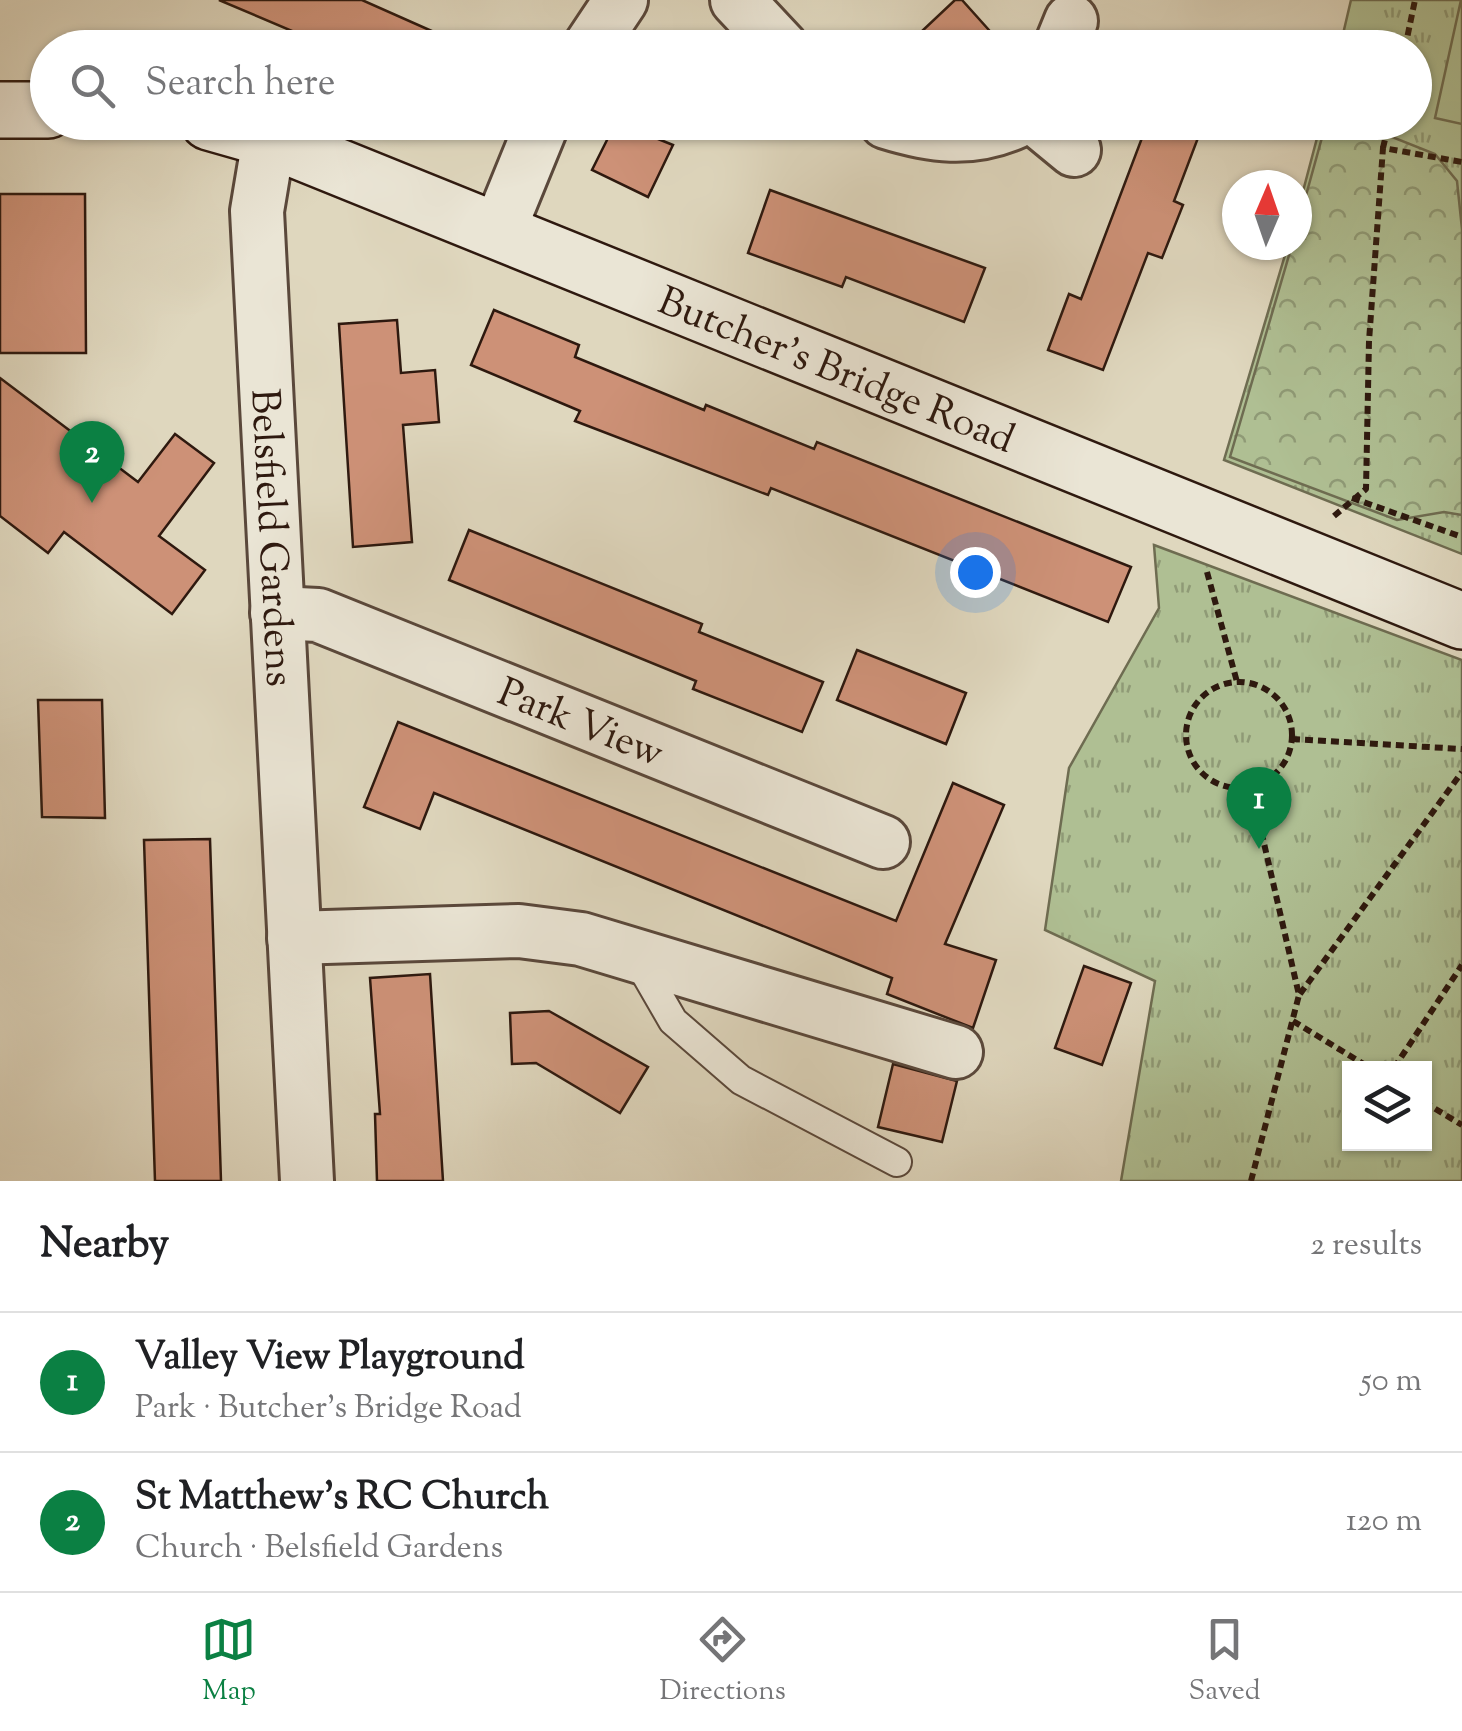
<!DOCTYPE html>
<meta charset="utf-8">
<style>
:root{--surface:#fff;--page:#f2f2f2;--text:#202124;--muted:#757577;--line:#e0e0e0;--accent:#0b8043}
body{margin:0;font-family:"Sorts Mill Goudy",serif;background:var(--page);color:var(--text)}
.controls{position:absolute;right:30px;bottom:30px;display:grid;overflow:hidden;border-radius:0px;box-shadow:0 2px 8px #0004}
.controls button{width:90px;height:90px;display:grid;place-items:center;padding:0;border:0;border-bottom:2px solid var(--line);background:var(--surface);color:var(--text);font:50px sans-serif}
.compass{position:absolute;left:1222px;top:170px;width:90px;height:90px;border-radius:50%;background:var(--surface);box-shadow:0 2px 8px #0004;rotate:2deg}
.you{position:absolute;left:975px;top:572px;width:35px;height:35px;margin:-25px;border:8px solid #fff;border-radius:50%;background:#1a73e8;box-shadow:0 0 0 15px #1a73e833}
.badge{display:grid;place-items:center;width:65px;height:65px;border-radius:50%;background:var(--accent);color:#fff;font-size:32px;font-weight:700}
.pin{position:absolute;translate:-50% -82px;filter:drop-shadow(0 2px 5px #0008)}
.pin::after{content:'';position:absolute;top:52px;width:35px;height:30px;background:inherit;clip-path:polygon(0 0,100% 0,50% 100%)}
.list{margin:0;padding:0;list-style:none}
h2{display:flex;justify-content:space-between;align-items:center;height:130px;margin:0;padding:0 40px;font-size:42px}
h2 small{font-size:32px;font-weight:400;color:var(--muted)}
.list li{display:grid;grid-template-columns:65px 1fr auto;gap:30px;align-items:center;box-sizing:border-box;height:140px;padding:0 40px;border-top:2px solid var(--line)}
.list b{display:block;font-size:38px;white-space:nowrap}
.list p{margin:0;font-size:32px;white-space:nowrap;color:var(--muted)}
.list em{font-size:32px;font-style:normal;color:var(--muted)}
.icon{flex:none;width:55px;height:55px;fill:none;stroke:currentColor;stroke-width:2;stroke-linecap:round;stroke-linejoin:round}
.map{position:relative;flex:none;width:1462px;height:1181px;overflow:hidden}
.search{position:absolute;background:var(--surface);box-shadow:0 2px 8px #0004;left:30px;right:30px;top:30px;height:110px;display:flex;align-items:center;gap:25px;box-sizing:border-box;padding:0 35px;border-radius:55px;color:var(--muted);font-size:38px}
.sheet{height:410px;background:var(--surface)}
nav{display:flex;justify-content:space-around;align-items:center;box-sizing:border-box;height:140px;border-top:2px solid var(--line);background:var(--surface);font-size:28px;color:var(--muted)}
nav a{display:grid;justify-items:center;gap:5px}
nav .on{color:var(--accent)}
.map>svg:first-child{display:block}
.grass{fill:url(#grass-tufts);stroke:#6e6c51;stroke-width:2.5;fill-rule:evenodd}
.forest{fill:url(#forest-crowns);stroke:#6e6c51;stroke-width:2.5}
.pitch{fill:#afbf93;stroke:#6e6c51;stroke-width:2.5}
.building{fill:#cd9177;stroke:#2e190f;stroke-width:2.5}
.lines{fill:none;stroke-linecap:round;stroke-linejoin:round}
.lane-casing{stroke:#5a483b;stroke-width:32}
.street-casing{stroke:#5a483b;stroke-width:58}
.secondary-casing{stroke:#2e190f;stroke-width:60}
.path{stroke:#2e190f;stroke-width:6;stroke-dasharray:8 5;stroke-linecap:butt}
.lane{stroke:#eae5d5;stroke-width:28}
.street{stroke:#eae5d5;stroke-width:52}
.secondary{stroke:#eae5d5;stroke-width:55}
.labels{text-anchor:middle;stroke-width:8;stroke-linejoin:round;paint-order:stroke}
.street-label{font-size:40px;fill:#2e190f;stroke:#eae5d5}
</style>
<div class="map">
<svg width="1462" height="1181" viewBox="0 0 1462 1181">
<defs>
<pattern id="grass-tufts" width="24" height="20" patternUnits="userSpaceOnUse" patternTransform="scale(2.5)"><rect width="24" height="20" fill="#afbf93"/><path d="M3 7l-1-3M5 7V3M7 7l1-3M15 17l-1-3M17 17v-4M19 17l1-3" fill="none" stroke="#8f9a76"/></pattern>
<pattern id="forest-crowns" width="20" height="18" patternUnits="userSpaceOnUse" patternTransform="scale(2.5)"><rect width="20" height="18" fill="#afbf93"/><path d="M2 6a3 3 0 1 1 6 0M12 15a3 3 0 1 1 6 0" fill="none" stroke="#8f9a76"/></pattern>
</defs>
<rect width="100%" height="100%" fill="#dfd7be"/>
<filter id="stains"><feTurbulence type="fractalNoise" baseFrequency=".002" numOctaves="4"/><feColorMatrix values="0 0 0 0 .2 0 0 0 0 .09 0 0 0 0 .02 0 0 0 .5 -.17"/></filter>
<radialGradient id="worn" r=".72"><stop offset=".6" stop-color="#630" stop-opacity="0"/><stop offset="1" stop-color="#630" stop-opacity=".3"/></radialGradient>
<g class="grass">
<path d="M1351 0H1462V554L1224 460 1288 245H1297V214L1321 123 1414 122V48L1340 47Z"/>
<path d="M1154 545 1462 660V1181H1121L1155 981 1045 930 1069 768 1159 608ZM1350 1068H1424V1144H1350Z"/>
</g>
<path class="forest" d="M1326 123H1357L1435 154 1457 181 1462 229V515L1444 512 1397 520 1230 457 1292 245H1297V228Z"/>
<path class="pitch" d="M1461 0H1462V124L1435 118Z"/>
<g class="building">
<path d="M219 0H362L470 48H332Z"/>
<path d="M955 0H962L1005 48H904Z"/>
<path d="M616 122 673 145 648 197 592 170Z"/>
<path d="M1148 122H1204L1174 201 1183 205 1162 258 1148 253 1103 370 1048 350 1069 294 1081 299Z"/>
<path d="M770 190 985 268 964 322 846 277 842 287 748 253Z"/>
<path d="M0 194H85L86 353H0Z"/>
<path d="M494 310 579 345 575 357 704 410 706 405 814 449 817 442 1131 567 1108 622 771 488 768 495 575 421 580 411 471 365Z"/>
<path d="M397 320 401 373 435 370 439 422 403 425 412 542 353 547 339 324Z"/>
<path d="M0 378 138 482 175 434 214 463 159 536 205 570 172 614 64 532 48 553 0 516Z"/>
<path d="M469 530 702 624 699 632 823 682 802 732 693 689 696 681 449 580Z"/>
<path d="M857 650 966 693 946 744 837 700Z"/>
<path d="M38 700H102L105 818 42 817Z"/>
<path d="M398 722 896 921 953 783 1004 805 945 944 996 960 973 1028 887 994 892 978 434 793 420 829 364 807Z"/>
<path d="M210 839 221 1181H155L144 840Z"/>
<path d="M1084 966 1131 983 1102 1065 1055 1048Z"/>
<path d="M430 974 443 1181H377L375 1114H380L370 978Z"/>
<path d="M549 1011 648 1067 620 1113 536 1063 512 1064 510 1013Z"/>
<path d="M893 1064 957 1081 942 1142 878 1127Z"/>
</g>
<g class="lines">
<defs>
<path id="lane" d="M636 957 673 1021 741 1080 897 1162"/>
<g id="street">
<path d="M737 0 782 48"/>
<path d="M589 48 621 0"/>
<path d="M1060 48 1071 21"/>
<path d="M886 122C931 136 971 142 1015 122"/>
<path d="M1040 122 1074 150"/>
<path id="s1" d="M269 139 257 211 307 1181"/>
<path d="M499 230 543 122"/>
<path id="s2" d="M277 613 318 615 883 842"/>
<path d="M294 938 519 931 581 939 956 1052"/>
</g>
<g id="secondary">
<path d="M0 110H48"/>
<path id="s3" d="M209 122 269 139 1462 621"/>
</g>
</defs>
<use href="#lane" class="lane-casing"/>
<use href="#street" class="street-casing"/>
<use href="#secondary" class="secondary-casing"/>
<g class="path">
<path d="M1405 48 1415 0"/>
<path d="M1383 148 1389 122"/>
<path d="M1352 498 1462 537"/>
<path d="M1334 516 1366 489 1369 341 1383 148 1462 162"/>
<path d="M1207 572 1237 682"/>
<circle cx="1239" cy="735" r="53"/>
<path d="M1292 739 1462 749"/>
<path d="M1300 994 1462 772"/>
<path d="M1293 1021 1370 1068"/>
<path d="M1394 1068 1462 965"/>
<path d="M1424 1102 1462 1125"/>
<path d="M1251 1181 1299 995 1251 787"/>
</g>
<use href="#lane" class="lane"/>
<use href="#street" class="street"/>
<use href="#secondary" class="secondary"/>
</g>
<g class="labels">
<g class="street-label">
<text dy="14" stroke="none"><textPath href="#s3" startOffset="675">Butcher's Bridge Road</textPath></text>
<text dy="14" stroke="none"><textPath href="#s1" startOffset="400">Belsfield Gardens</textPath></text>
<text dy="14" stroke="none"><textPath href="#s2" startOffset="325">Park View</textPath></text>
</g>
</g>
<rect width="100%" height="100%" filter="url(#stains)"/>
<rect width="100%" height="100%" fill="url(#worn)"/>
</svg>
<div class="controls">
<button><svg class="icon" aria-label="layers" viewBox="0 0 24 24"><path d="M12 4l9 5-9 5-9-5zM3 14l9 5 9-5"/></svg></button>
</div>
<svg class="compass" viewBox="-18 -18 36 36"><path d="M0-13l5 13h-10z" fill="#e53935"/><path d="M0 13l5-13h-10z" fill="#757577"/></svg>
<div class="you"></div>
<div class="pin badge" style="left:1259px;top:849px">1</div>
<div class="pin badge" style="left:92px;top:503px">2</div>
<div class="search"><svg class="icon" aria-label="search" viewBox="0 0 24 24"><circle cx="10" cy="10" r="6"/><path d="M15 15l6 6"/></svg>Search here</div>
</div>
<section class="sheet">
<h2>Nearby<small>2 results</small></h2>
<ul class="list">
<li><span class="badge">1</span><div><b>Valley View Playground</b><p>Park · Butcher's Bridge Road</p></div><em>50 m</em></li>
<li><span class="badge">2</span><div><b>St Matthew's RC Church</b><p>Church · Belsfield Gardens</p></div><em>120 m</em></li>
</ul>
</section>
<nav>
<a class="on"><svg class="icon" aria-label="map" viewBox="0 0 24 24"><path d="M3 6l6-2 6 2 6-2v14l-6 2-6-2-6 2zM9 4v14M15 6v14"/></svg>Map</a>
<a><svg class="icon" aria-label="directions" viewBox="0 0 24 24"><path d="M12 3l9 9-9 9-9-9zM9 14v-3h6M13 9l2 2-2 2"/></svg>Directions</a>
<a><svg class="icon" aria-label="saved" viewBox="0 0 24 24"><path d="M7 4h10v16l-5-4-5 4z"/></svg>Saved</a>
</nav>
